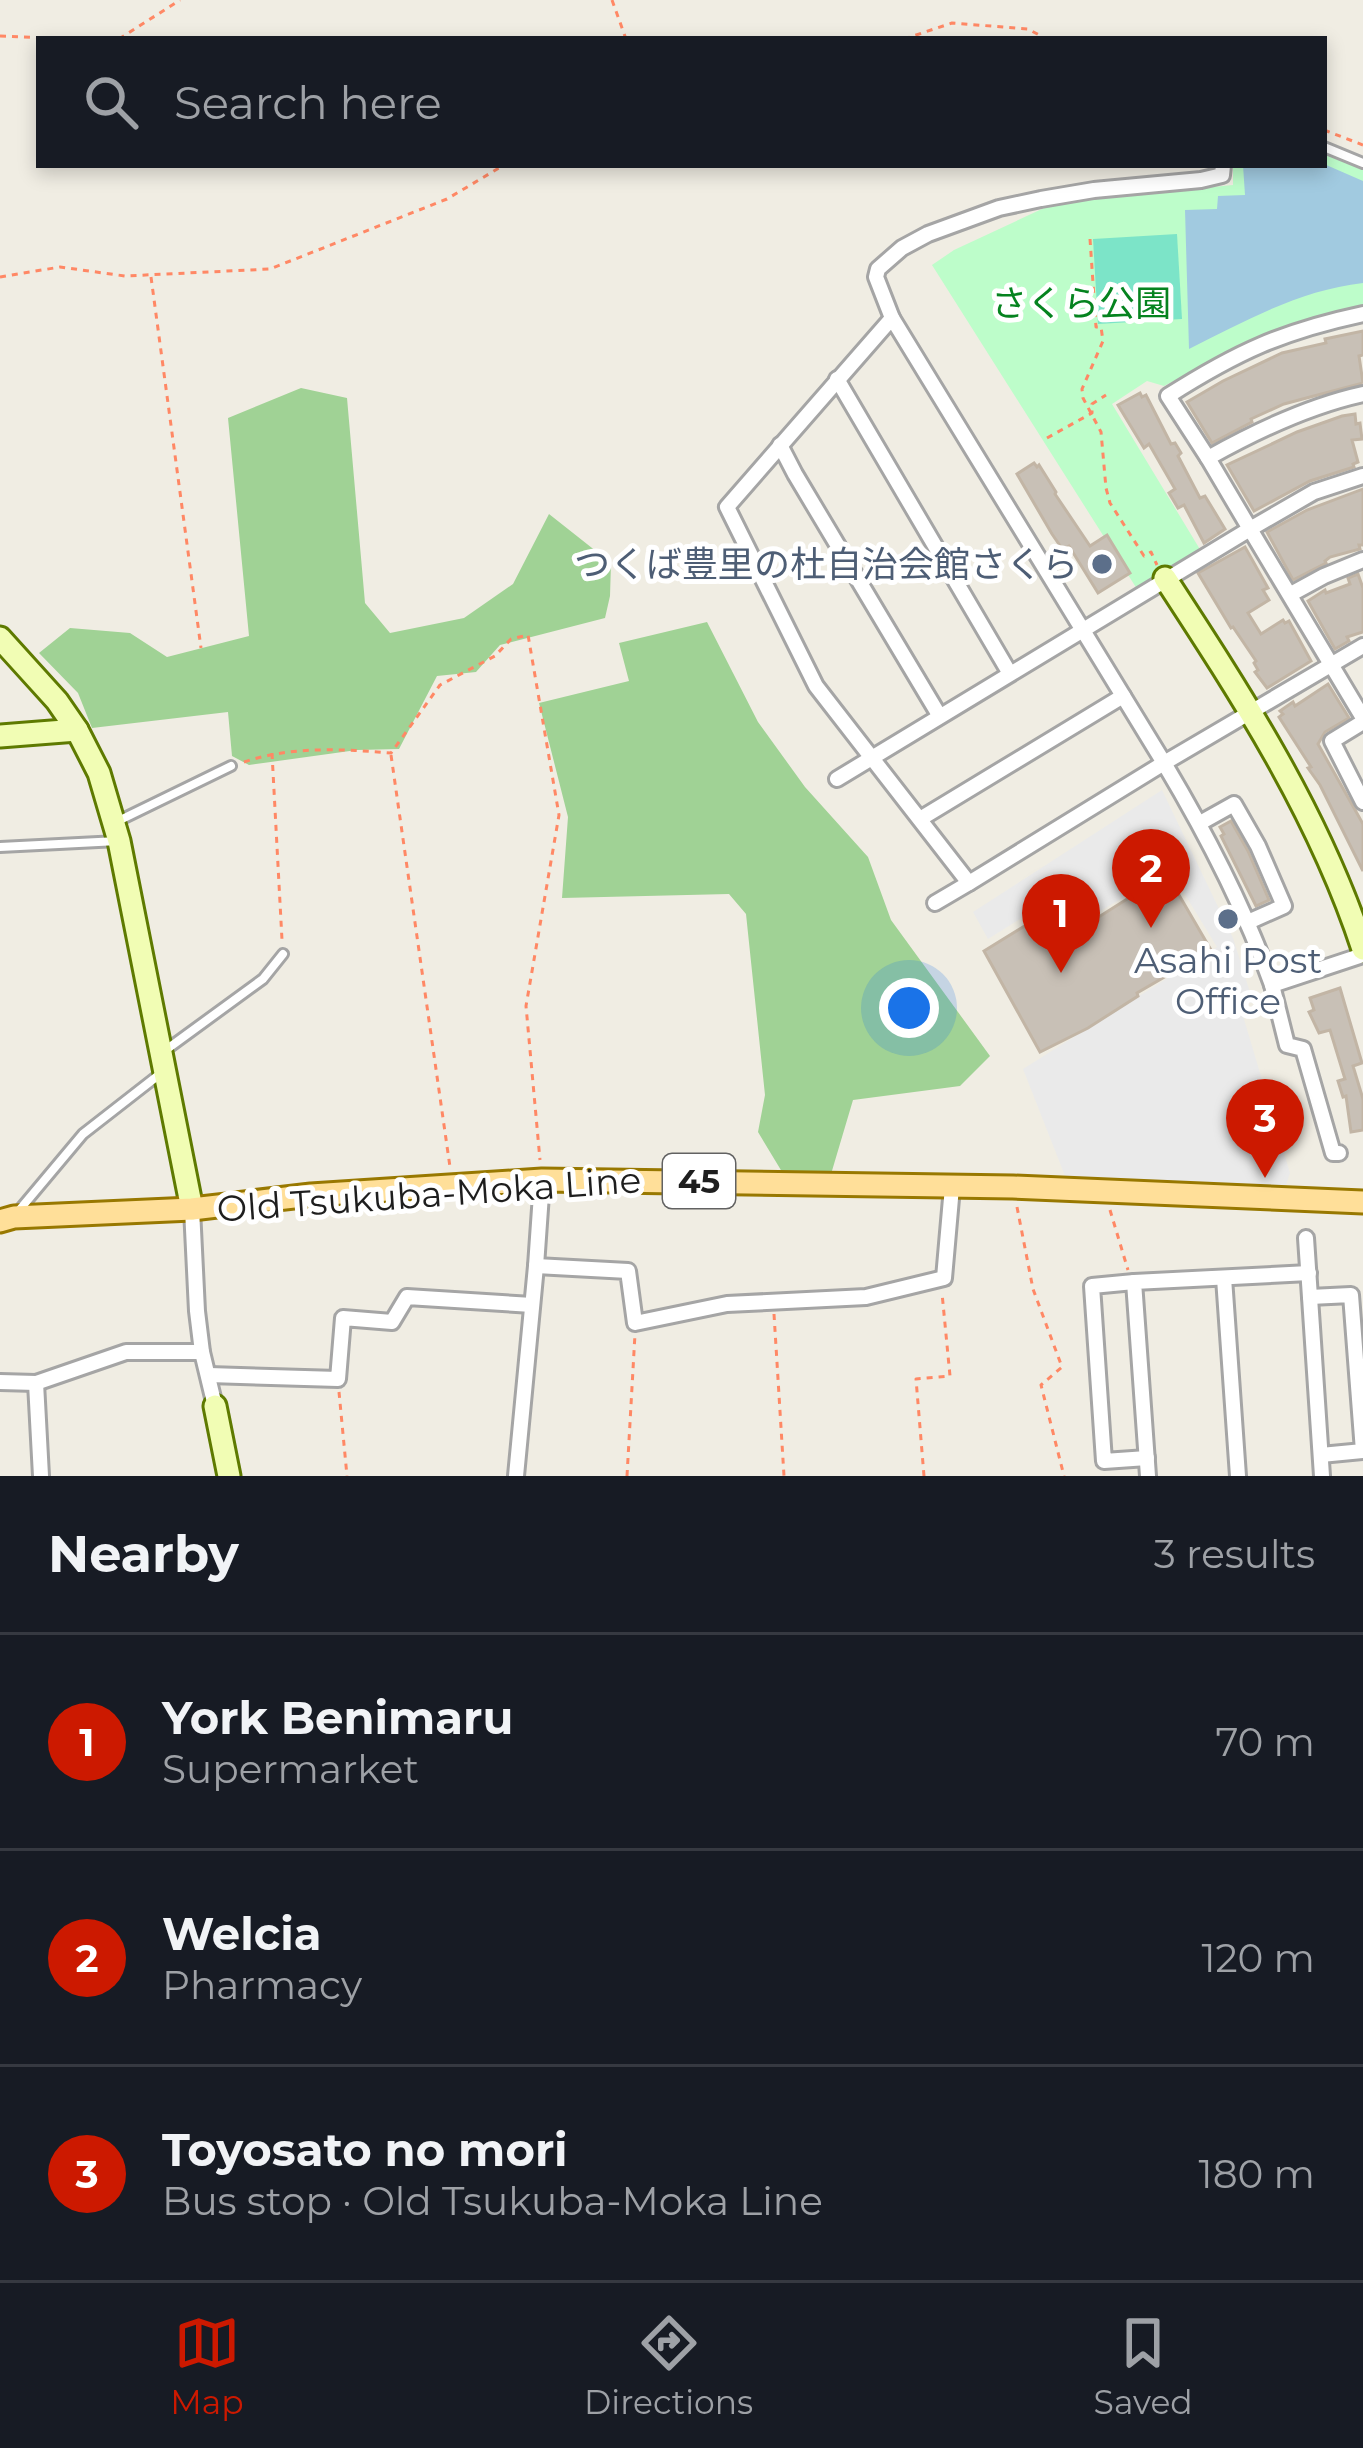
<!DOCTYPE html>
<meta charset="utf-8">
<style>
:root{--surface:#171b24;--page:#242831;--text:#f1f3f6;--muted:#9ea1a6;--line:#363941;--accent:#cc1900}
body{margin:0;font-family:Montserrat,"Noto Sans JP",sans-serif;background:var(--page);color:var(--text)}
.you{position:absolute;left:909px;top:1008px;width:42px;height:42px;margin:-30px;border:9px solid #fff;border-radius:50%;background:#1a73e8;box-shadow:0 0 0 18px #1a73e833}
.badge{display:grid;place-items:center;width:78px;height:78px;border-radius:50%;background:var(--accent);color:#fff;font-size:39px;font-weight:700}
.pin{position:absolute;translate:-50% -99px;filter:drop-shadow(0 3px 6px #0008)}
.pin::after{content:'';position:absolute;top:63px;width:42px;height:36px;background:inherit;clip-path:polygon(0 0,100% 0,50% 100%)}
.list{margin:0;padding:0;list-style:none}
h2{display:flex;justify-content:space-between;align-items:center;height:156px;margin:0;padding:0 48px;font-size:51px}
h2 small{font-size:39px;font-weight:400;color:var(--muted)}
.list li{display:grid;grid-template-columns:78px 1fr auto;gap:36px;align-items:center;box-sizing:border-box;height:216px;padding:0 48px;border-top:3px solid var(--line)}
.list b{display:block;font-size:45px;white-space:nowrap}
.list p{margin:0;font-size:39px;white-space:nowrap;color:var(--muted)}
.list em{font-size:39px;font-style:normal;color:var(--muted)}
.icon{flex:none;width:66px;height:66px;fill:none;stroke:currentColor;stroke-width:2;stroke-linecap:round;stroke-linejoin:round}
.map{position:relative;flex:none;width:1363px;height:1476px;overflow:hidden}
.search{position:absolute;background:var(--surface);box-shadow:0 6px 18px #0003;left:36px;right:36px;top:36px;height:132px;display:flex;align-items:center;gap:30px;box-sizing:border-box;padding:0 42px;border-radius:0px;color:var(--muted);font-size:45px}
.sheet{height:804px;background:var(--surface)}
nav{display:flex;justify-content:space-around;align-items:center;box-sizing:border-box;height:168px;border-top:3px solid var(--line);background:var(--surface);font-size:33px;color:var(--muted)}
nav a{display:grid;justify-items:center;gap:6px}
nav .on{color:var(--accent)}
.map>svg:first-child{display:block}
.forest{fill:#a0d295}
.park{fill:#bdfdca}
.pitch{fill:#7ce4c8}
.parking{fill:#eaeaea}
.water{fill:#a1cae0}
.building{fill:#c8c0b6;stroke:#c2b5a5;stroke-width:3}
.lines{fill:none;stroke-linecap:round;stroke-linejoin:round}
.lane-casing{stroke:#a5a5a5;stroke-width:14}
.street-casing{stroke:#a5a5a5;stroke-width:20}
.secondary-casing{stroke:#5e7a00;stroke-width:27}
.primary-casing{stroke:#987800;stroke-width:27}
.path{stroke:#ff8865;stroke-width:3;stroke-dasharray:6 6;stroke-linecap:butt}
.lane{stroke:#fff;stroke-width:8}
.street{stroke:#fff;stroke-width:14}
.secondary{stroke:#f1fdb4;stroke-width:21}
.primary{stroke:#ffdf99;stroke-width:21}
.service-dot{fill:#5c6f8a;stroke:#fff;stroke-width:4.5}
.labels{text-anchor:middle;stroke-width:10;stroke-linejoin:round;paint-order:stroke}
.shield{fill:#fff;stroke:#626262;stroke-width:3}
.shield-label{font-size:33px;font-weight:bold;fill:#1e1e1e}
.park-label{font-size:36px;fill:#05831f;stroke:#fff}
.service-label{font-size:36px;fill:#4e5e75;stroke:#fff;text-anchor:end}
.street-label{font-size:36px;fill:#1e1e1e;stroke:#fff}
</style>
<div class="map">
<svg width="1363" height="1476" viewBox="0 0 1363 1476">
<rect width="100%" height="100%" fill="#f0ede3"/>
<g class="forest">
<path d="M301 388 347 398 365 603 390 633 464 618 513 584 549 514 611 563 610 596 605 618 500 645 476 672 437 676 399 749 357 750 249 765 232 756 228 712 92 728 78 693 39 653 70 628 130 633 167 657 249 636 228 418Z"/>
<path d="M707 622 758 722 805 787 868 857 891 920 990 1056 960 1086 853 1100 826 1191 796 1195 758 1132 765 1095 746 914 729 894 562 898 568 817 539 703 629 681 619 643Z"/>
</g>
<path class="park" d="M1324 151 1363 168V309L1294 323 1257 338 1164 386 1147 381 1112 404 1201 551 1137 589 932 265 954 250 1057 202 1233 185V165H1324Z"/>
<path class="pitch" d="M1177 234 1182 319 1098 324 1093 239Z"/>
<path class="parking" d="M1162 790 1233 938 1253 1002 1240 1006 1290 1173 1285 1188 1067 1181 1023 1069 1217 947 1167 865 1145 876 1148 883 1092 916 1074 885 988 939 973 912Z"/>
<path class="water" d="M1324 164 1363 181V283C1300 290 1245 321 1189 349L1185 210 1217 209 1218 196 1245 195 1243 165Z"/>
<g class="building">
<path d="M1363 331V355L1359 356 1363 383 1284 404 1251 419 1252 422 1212 443 1187 402 1223 381 1282 353 1326 343 1325 339Z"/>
<path d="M1140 393 1142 397 1146 395 1171 444 1175 443 1181 453 1178 456 1200 498 1205 496 1225 529 1204 543 1184 505 1178 508 1169 493 1175 489 1149 444 1144 448 1118 405Z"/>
<path d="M1355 414 1356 424 1360 423 1362 439 1352 440 1358 462 1353 464 1354 467 1310 481 1254 511 1227 465 1297 432 1342 416Z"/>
<path d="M1034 463 1037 467 1039 465 1056 492 1055 494 1090 546 1107 535 1130 573 1098 593 1069 546 1063 550 1052 534 1017 474Z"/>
<path d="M1363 489V545H1359L1360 549 1330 557 1325 561 1326 563 1293 580 1267 532 1307 510Z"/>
<path d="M1245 547 1268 588 1263 590 1269 600 1248 613 1261 634 1283 620 1285 623 1289 621 1311 661 1267 688 1255 672 1258 670 1254 663 1256 661 1233 627 1231 628 1198 573Z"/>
<path d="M1358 574 1363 588V632L1347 637 1349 641 1335 649 1308 601 1325 590 1326 593 1350 584 1348 578Z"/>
<path d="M1328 684 1349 718 1325 732 1318 744 1363 824V871L1320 785 1308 768 1311 767 1279 717 1283 714 1280 711 1293 702 1295 706Z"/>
<path d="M1231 821 1248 851 1269 900 1256 906 1221 836 1224 834 1220 827Z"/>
<path d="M1165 871 1211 950 1137 993 1138 996 1088 1028 1040 1052 984 951 1049 911 1046 902 1074 885 1094 920 1154 882 1152 878Z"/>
<path d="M1340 988 1362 1063 1353 1066 1363 1099V1130L1351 1132 1346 1096 1343 1097 1338 1081 1345 1079 1330 1030 1319 1033 1309 1012 1314 1010 1310 998Z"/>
</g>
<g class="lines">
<defs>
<g id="lane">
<path d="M1324 147 1363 163"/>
<path d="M116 822 231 766"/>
<path d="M0 847 118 841"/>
<path d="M163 1052 263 979 283 954"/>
<path d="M16 1214 83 1134 160 1074"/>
</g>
<g id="street">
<path d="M892 318 876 277 878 269 902 248 928 234 999 208 1041 199 1094 190 1201 180 1222 175 1223 165"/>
<path d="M837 379 1009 672"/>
<path d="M1363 394C1308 406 1256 431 1208 458L1250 529 1314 492 1363 476"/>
<path d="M780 445 795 474 939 715"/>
<path d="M1208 458 1168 396C1237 352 1283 331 1363 314"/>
<path d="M1291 594 1324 576 1363 560"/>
<path d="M1363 646 1164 763 969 883 816 686 727 507 892 318 1164 763C1207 835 1244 906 1272 985L1363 955"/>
<path d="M1363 722 1332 741 1363 802"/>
<path d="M837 779 1250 529 1363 718"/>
<path d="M920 819 1123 696"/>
<path d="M1200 823 1234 804 1258 846 1284 906 1248 922"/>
<path d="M935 903 969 883"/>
<path d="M1272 985 1287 1045 1303 1049 1333 1153H1339"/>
<path d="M192 1209 197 1311 202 1352 215 1406"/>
<path d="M1306 1238 1322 1476"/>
<path d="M536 1266 628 1271 635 1323 727 1304 866 1297 944 1278 952 1187"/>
<path d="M1224 1278 1238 1476"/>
<path d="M1134 1282 1092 1286 1104 1461 1147 1458"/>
<path d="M1310 1297 1351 1295 1363 1451 1321 1455"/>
<path d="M209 1375 338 1379 343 1318 392 1322 407 1297 532 1305"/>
<path d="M0 1382 36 1383 126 1352H202"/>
<path d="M36 1383 41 1476"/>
<path d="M516 1476 536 1266 542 1180"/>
<path d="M1148 1476 1134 1282 1309 1273"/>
</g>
<g id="secondary">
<path d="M1165 578C1242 696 1319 814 1363 949"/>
<path d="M0 638 57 701 77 730 99 773 119 841 192 1209"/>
<path d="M0 736 77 730"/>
<path d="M215 1406 229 1476"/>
</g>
<path id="primary" d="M0 1221 14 1217 192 1209 311 1195 542 1180 1013 1187 1363 1202"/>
</defs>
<use href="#lane" class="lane-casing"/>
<use href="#street" class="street-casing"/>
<use href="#secondary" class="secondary-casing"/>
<use href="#primary" class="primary-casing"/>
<g class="path">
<path d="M612 0 626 39"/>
<path d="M0 36 71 39"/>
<path d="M119 39 180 0"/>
<path d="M904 39 952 23 1028 29 1041 36V39"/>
<path d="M1324 130 1363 145"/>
<path d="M1090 239 1096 327H1101L1103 341 1082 389 1083 398 1101 432 1106 488 1110 503 1144 556 1151 552 1157 565"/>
<path d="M0 277 60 267 125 276 270 269 447 199 504 165"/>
<path d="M151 277 201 648"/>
<path d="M1047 438 1092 413V404L1106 395"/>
<path d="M272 753 282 940"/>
<path d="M391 755 450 1167"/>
<path d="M244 762C292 746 342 749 391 753L440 685 495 656 511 639 528 635 559 815 526 1006 540 1160"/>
<path d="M1017 1207 1033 1289 1062 1367 1041 1385 1064 1476"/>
<path d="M1110 1210 1128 1270"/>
<path d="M774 1314 784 1476"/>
<path d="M339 1392 347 1476"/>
<path d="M627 1476 635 1334"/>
<path d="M924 1476 916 1379 950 1376 942 1293"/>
</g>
<use href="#lane" class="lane"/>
<use href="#street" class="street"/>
<use href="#secondary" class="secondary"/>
<use href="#primary" class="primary"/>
</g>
<g class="service-dot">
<circle cx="1102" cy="564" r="12"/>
<circle cx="1228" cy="919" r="12"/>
</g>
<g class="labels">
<rect class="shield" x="663" y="1154" width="72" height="54" rx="9"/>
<g class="shield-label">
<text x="699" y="1193">45</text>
</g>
<g class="park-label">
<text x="1081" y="316">さくら公園</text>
</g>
<g class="service-label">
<text x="1078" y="577">つくば豊里の杜自治会館さくら</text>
<text x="1228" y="973" text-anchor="middle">Asahi Post<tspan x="1228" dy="41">Office</tspan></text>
</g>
<g class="street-label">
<text transform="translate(429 1194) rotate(-4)" y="13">Old Tsukuba-Moka Line</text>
</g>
</g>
</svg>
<div class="you"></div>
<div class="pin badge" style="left:1061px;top:973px">1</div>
<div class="pin badge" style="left:1151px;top:928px">2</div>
<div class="pin badge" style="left:1265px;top:1178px">3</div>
<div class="search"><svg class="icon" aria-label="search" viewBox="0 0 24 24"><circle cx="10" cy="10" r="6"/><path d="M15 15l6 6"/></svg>Search here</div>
</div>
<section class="sheet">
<h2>Nearby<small>3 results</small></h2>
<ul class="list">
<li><span class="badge">1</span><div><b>York Benimaru</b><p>Supermarket</p></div><em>70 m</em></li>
<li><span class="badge">2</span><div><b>Welcia</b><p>Pharmacy</p></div><em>120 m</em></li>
<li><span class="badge">3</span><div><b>Toyosato no mori</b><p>Bus stop · Old Tsukuba-Moka Line</p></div><em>180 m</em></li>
</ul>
</section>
<nav>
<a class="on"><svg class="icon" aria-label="map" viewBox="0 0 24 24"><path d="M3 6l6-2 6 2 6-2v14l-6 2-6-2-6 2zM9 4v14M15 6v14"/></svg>Map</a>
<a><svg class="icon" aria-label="directions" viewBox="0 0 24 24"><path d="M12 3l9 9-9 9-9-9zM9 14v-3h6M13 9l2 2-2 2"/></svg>Directions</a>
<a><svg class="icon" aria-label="saved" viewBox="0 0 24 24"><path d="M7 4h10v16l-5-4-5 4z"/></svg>Saved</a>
</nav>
